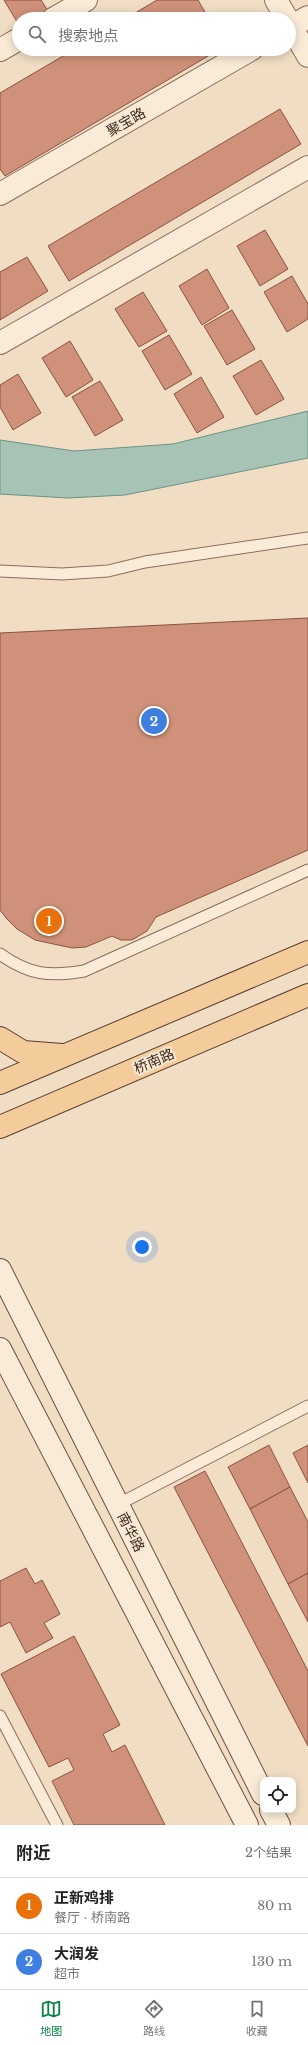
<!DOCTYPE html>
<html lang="zh">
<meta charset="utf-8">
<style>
:root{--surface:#fff;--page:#f6f6f6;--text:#202124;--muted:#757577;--line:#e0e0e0;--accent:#0b8043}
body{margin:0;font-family:"Libre Baskerville","Noto Sans SC",serif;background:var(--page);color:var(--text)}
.controls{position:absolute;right:12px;bottom:12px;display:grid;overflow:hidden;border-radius:8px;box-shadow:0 2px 10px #0003}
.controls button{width:36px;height:36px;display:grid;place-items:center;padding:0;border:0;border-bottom:1px solid var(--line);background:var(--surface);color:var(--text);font:20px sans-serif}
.you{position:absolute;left:142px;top:1247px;width:14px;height:14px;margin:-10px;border:3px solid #fff;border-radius:50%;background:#1a73e8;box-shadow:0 0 0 6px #1a73e833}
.badge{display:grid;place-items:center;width:26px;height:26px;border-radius:50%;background:var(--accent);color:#fff;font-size:13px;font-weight:700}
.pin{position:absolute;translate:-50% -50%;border:2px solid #fff;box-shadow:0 1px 4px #0006}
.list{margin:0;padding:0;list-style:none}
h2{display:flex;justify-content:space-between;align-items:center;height:52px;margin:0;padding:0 16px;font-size:17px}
h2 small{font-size:13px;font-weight:400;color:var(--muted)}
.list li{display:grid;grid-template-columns:26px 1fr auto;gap:12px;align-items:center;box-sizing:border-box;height:56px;padding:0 16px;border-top:1px solid var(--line)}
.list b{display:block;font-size:15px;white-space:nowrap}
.list p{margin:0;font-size:13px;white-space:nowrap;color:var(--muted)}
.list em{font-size:13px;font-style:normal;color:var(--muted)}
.icon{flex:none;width:22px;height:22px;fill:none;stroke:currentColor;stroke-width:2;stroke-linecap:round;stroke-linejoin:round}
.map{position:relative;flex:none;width:308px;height:1825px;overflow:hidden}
.search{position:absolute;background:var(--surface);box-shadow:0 2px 10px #0003;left:12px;right:12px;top:12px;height:44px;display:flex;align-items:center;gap:10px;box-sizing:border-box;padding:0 14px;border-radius:22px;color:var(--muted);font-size:15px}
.sheet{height:164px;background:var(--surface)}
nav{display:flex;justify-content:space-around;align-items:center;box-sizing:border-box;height:56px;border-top:1px solid var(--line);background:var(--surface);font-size:11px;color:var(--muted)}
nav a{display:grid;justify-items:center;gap:2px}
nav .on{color:var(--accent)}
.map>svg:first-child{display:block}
.water{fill:#a6c3b6;stroke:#6c9283}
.building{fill:#cf9179;stroke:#8b533f}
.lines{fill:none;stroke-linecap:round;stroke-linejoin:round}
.lane-casing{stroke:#8b6d5a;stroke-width:13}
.street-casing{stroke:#8b6d5a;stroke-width:24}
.secondary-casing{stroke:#6d4f3d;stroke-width:24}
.primary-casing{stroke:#593c2e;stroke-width:24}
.lane{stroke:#faebd8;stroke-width:11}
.street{stroke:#faebd8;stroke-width:22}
.secondary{stroke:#faebd8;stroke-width:22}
.primary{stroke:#f4cc9b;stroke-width:22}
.labels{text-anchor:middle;stroke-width:4;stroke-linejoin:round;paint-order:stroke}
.street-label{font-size:14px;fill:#3b281e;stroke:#f7e8d4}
</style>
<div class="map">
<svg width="308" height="1825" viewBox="0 0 308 1825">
<rect width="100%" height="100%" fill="#f0ddc4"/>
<path class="water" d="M308 411V458L125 495 68 498 0 494V440L74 451 173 444Z"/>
<g class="building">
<path d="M4 0H41L52 17 49 19H19V25Z"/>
<path d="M157 0H198L209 19H125Z"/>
<path d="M75 49H220L5 176 0 169V93Z"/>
<path d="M280 109 301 144 69 281 48 246Z"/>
<path d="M265 230 288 269 260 286 237 246Z"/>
<path d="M27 257 48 291 0 320V272Z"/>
<path d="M207 269 229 308 202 325 179 286Z"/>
<path d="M292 276 308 304V319L287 332 264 292Z"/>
<path d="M143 292 167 331 139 347 115 309Z"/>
<path d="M232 310 255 349 227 365 204 326Z"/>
<path d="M169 335 192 374 165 390 142 351Z"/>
<path d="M70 341 93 380 66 397 42 358Z"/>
<path d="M261 360 284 399 256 415 233 376Z"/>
<path d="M18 374 41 413 13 430 0 407V385Z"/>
<path d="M201 377 224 417 197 433 174 394Z"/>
<path d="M100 381 123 420 95 436 72 397Z"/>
<path d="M308 618V850L156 917 147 931 132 940H121L112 936 86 947 72 948 35 940 17 929 7 919 0 910V633Z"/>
<path d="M269 1445 290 1487 250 1509 228 1467Z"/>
<path d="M308 1445V1483L293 1453Z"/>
<path d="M205 1471 308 1671V1746L174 1487Z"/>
<path d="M290 1487 308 1522V1573L288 1584 250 1509Z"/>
<path d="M26 1568 35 1584 42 1580 60 1614 44 1623 53 1638 26 1653 10 1622 0 1627V1581Z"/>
<path d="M308 1573V1622L288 1584Z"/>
<path d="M74 1636 120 1725 103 1734 112 1752 125 1745 165 1825H74L52 1781 74 1770 68 1758 49 1767 1 1674Z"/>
</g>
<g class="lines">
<defs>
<g id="lane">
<path d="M0 571 62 574 108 571 145 562 308 538"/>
<path d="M0 954C29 975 50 977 84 971L308 870"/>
<path d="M117 1505 308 1406"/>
<path d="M0 1716 57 1825"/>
</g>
<g id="street">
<path d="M276 0 287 19"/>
<path d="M53 19 86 0"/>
<path d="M289 23 308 56"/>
<path d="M289 28 308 17"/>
<path d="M0 50 19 39"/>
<path d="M0 194 252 49"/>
<path d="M0 343 308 167"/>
</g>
<g id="secondary">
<path d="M0 1270 263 1794"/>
<path d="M0 1349 247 1825"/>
<path d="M271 1810 279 1825"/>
</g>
<g id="primary">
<path d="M0 1038 23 1052 62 1055"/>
<path d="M0 1083 308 952"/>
<path d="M0 1127 308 995"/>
</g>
</defs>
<use href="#lane" class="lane-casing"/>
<use href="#street" class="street-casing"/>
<use href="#secondary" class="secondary-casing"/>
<use href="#primary" class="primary-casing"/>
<use href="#lane" class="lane"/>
<use href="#street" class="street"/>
<use href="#secondary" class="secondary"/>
<use href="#primary" class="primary"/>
</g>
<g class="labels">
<g class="street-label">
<text transform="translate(126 122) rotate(-30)" y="5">聚宝路</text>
<text transform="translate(154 1061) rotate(-23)" y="5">桥南路</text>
<text transform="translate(131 1532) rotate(63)" y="5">南华路</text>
</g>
</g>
</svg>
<div class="controls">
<button><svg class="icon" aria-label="locate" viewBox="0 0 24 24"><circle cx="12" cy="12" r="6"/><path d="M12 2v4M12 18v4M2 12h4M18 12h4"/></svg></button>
</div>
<div class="you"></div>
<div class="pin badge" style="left:49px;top:921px;background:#e8710a">1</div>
<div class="pin badge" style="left:154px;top:721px;background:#3f7fe0">2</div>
<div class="search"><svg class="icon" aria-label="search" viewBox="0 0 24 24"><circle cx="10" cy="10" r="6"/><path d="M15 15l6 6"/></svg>搜索地点</div>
</div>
<section class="sheet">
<h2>附近<small>2个结果</small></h2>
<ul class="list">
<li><span class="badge" style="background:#e8710a">1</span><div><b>正新鸡排</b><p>餐厅 · 桥南路</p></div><em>80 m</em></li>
<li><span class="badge" style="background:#3f7fe0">2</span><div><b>大润发</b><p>超市</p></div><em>130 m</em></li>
</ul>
</section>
<nav>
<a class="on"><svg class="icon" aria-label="map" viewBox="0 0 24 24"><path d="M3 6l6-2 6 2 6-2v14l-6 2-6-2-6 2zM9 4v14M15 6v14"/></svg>地图</a>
<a><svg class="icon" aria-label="directions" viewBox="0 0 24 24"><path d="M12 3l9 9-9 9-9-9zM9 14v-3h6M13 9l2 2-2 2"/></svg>路线</a>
<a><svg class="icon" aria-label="saved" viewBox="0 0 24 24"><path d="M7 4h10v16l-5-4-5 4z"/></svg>收藏</a>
</nav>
